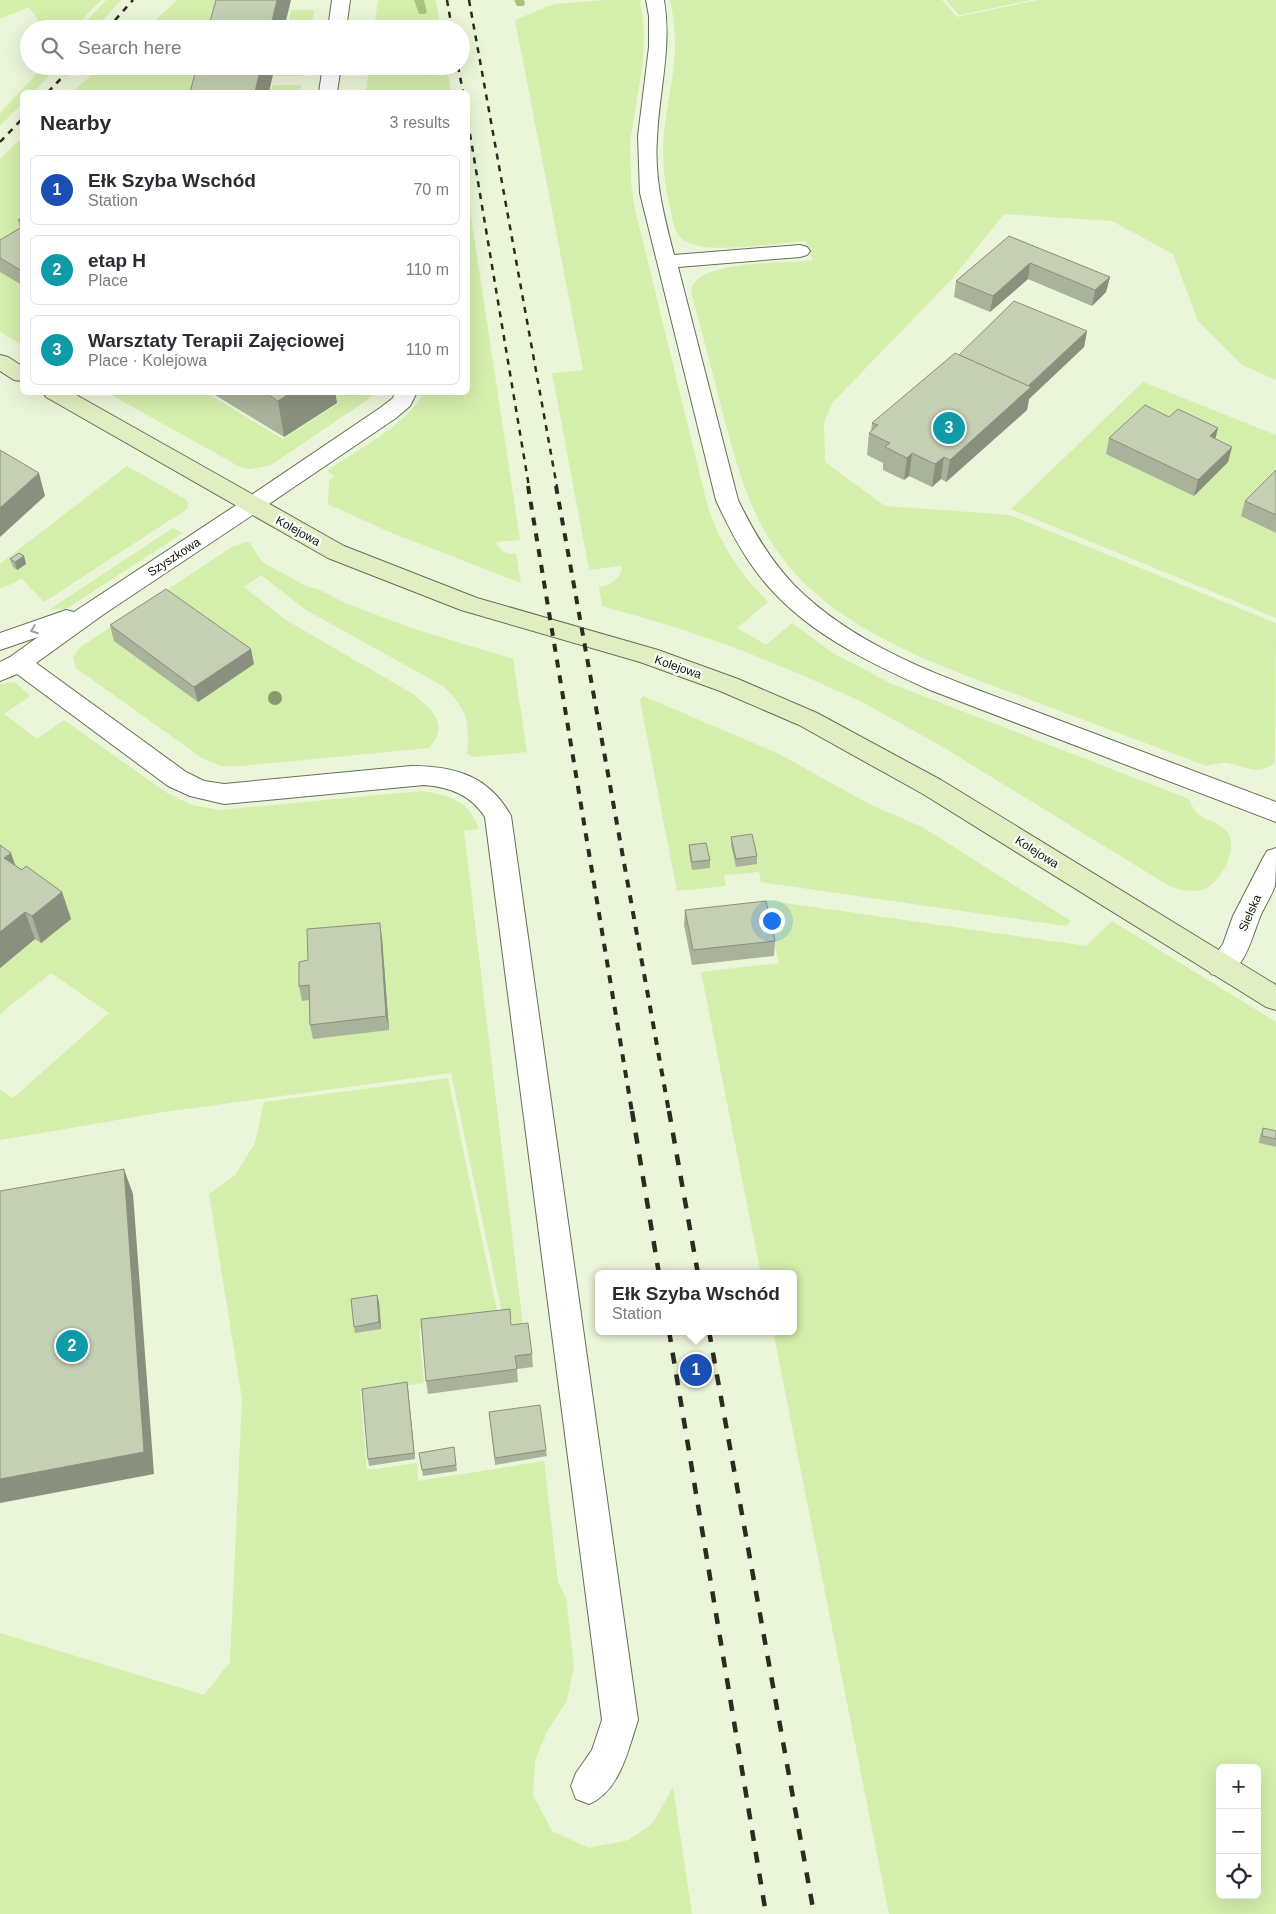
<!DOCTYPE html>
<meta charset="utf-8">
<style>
:root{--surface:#fff;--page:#f2f2f3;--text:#2b2b33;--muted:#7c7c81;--line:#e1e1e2;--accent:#111827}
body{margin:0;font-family:Helvetica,sans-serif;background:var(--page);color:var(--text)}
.controls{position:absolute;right:15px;bottom:15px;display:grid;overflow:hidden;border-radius:8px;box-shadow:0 5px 20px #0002}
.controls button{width:45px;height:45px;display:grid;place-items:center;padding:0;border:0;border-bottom:1px solid var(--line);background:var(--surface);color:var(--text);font:25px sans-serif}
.you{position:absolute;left:771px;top:920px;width:18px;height:18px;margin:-12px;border:4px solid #fff;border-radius:50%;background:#1a73e8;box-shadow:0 0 0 8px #1a73e833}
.badge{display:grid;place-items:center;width:32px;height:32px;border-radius:50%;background:var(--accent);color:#fff;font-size:16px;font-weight:700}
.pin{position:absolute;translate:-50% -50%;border:2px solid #fff;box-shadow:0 1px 5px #0006}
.popup{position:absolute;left:595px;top:1270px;width:202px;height:65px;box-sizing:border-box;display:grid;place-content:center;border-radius:8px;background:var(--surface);filter:drop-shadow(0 1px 4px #0005);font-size:16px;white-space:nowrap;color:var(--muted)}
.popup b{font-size:19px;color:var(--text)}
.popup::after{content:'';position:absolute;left:50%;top:100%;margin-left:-10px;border:10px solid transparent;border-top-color:var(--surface)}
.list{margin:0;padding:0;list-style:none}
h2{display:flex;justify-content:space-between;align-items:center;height:65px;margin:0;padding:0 20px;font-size:21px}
h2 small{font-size:16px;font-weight:400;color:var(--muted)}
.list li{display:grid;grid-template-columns:32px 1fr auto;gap:15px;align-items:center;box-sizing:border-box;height:70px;margin:0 10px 10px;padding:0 10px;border:1px solid var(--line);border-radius:8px}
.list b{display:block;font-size:19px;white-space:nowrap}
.list p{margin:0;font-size:16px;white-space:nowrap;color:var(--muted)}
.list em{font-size:16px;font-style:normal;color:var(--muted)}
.icon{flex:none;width:28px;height:28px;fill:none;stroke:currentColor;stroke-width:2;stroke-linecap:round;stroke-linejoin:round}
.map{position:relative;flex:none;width:1276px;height:1914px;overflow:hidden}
.search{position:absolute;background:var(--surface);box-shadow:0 5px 20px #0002;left:20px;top:20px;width:450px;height:55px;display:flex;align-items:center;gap:12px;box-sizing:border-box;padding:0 18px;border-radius:28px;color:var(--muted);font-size:19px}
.panel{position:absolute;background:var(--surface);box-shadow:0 5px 20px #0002;left:20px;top:90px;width:450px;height:305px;border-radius:8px}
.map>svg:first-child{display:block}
.green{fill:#d4eeac;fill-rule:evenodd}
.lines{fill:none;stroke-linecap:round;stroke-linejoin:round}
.stream{fill:#a9c37d;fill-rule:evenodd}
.lane-casing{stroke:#656f56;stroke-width:2}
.street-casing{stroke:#656f56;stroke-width:2}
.secondary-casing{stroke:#656f56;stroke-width:2}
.lane{fill:#fff;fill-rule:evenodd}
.street{fill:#fff;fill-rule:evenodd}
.secondary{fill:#e1eec2;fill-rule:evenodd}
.rail-far2{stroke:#282d20;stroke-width:2.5;stroke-dasharray:6 6;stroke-linecap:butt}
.rail-far1{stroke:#282d20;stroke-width:4;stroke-dasharray:8 8;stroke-linecap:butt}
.rail{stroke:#282d20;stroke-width:4.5;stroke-dasharray:11 11;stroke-linecap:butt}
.tree{fill:#8a9970}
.wall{fill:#a9b29b}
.shaded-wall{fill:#89917e}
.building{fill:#c4cfb4;stroke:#89917e}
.oneway{stroke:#9ea09c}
.labels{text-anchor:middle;stroke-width:5;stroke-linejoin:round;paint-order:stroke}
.street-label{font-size:12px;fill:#0d1107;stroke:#fcfef9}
</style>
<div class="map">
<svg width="1276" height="1914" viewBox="0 0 1276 1914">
<rect width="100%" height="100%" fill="#eaf5d9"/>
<g class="green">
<path d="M0 0H101L73 29H44L29 7 0 19Z"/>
<path d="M106 0H121L95 29H79Z"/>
<path d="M178 0H229L221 29H145Z"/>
<path d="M378 0H436L441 29H374Z"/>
<path d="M607 0H640L644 30 643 62 630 142 631 183 634 205 706 500C717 540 739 573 768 602L737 628 766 645 792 623 833 653 892 684 1189 799C1191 803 1193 809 1197 813 1204 821 1220 821 1228 833 1239 850 1220 885 1201 890 1192 892 1180 890 1171 887L941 746 862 702 802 675 736 648 675 627 602 606 599 587C610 585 618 581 622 570L621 566 589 570 552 373 583 370 515 20 554 4Z"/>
<path d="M670 0H942L957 17 1038 0H1276V380L1242 365 1198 321 1173 254 1112 221 1004 214 950 281 833 402 824 422 825 462 885 506 1010 515 1276 623 1275 763C1256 777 1245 765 1226 763 1220 762 1212 765 1206 766 1148 744 1089 722 1031 700 935 663 820 629 765 532 744 494 733 452 722 410 712 371 702 331 691 292 694 258 787 265 813 260L806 241C779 243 711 254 689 243 675 237 674 225 671 212 664 183 661 154 665 125 667 105 672 85 674 64 676 43 675 22 670 0Z"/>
<path d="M946 0H1031L959 15Z"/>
<path d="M291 10H314L311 29H287Z"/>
<path d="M44 66H59L33 92H22V103L0 126V113Z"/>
<path d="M102 66H211L204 92H72Z"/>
<path d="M278 66H305L303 76H275Z"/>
<path d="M369 66H447L451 92H366Z"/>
<path d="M273 85H301L300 92H271Z"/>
<path d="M22 138V345L0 332V159Z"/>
<path d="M468 197 520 540 496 542C500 551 506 555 516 554L521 583 387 531 328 504 329 481 334 476 327 471C354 452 411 422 423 393L468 392Z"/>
<path d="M1143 382 1276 435V618L1011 509Z"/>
<path d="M108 393H207L283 439 339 403 322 393H375L367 400 271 465 250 469 240 467Z"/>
<path d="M127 466 185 499 188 503 187 509 44 602 22 579 0 589V564Z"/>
<path d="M173 528 183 533 66 609H50Z"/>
<path d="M246 542 250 543 262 562 308 587 318 589 345 603 411 628 513 659 527 752 475 757 467 754C470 722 467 708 443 686L306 610 261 575 244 587 286 620 413 694C432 709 450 725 429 748L241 766H221L202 758 76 668 73 658 79 648 232 547Z"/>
<path d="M9 682 16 683 30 696 4 714 37 739 64 720 167 793 192 805 219 810 421 791C449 795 469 800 479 829L464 831 524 1335 514 1337 512 1320 504 1322 451 1073 164 1112 0 1140V1089L13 1098 109 1013 51 973 0 1014V685Z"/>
<path d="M643 696 779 754 871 805 922 827 1071 921 1066 926 761 882 759 872 724 875 726 886 677 891 640 700Z"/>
<path d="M764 900 1086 946 1112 921 1276 1022V1914H889L773 1331H794V1274H761L701 972 779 963ZM1220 1768H1257V1895H1220Z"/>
<path d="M448 1078 499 1320 419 1329 424 1383 360 1391 367 1470 417 1463 418 1481 544 1461 558 1582 566 1598 574 1666 567 1700 547 1732 535 1760 533 1795 552 1831 589 1848 629 1840 653 1823 673 1787 692 1914H0V1633L204 1695 230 1662 242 1399 209 1194 235 1175 255 1143 264 1102Z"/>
</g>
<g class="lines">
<g class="stream">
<path d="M414 0H424L427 12 425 14H419Z"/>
<path d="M514 0H524L525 4 523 6H517Z"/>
</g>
<defs>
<g id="lane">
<path d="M332 0H350L346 29H328Z"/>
<path d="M646 0H664C672 47 659 91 657 138 654 179 664 216 674 255L800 245 807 247 810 251 807 255 800 257 678 267 738 500C753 531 770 560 794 585 861 653 959 682 1045 715 1122 744 1199 773 1276 802V822L930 690C865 661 798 629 755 570 739 548 727 524 716 500L640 193 638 136 649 47V16Z"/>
<path d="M323 66H341L337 92H319Z"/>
<path d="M395 392H417L410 406 396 418 260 510 252 512 244 510 241 505 244 500 380 408 393 398Z"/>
</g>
<g id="street">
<path d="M252 498 260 500 263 505 260 510 104 614 36 663 186 772 204 781 224 784 411 766C455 766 489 776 511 816L638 1720C628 1750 620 1791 589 1804L576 1799 571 1786 576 1773 592 1750 602 1720 485 817C471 795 450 787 424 785L224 804 190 796 168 786 17 674 0 681V662L10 657 38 637 0 650V633L66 610 74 612 244 500Z"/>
<path d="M1276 848C1276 859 1276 876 1275 886 1271 897 1264 907 1260 917 1251 939 1242 984 1211 974L1207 966 1223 944 1233 916 1263 858 1267 851Z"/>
</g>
<g id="secondary">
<path d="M0 355 8 357 22 366V381L14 380 0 371Z"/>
<path d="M43 392H71L344 546 477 598 658 650 738 679 817 713 941 780 1276 985V1010L1266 1007 923 794 799 725 720 691 640 662 461 610 328 558 46 397Z"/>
</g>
</defs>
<use href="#lane" class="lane-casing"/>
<use href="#street" class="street-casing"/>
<use href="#secondary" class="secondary-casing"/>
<use href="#lane" class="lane"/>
<use href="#street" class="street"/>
<use href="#secondary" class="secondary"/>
<g class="rail-far2">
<path d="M447 0 452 29"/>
<path d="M469 0 557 487"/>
<path d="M107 29 133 0"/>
<path d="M458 66 463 92"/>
<path d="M48 92 73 66"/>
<path d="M468 122 529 487"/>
<path d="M0 142 22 119"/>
</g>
<g class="rail-far1">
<path d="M528 486 632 1112"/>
<path d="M556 486 669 1112"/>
</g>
<g class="rail">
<path d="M632 1111 659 1274"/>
<path d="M669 1111 698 1274"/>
<path d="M669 1331 766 1914"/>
<path d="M709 1331 814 1914"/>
</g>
</g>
<circle class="tree" cx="275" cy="698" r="7"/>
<g class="wall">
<path d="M22 217V285L0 272V240L20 228 18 220Z"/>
<path d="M1009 236 1110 277 1106 292 1092 306 1028 279 990 312 954 297 956 281Z"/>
<path d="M1087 331 1084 347 1029 399 1027 410 946 482 941 479 932 487 909 476 904 480 883 470V463L867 455 869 433 871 431 872 423 959 355Z"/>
<path d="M210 392H335L337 403 284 437Z"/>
<path d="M1169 417 1218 428 1215 439 1232 447 1228 462 1194 496 1106 454 1109 438Z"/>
<path d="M1276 470V533L1241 516 1245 501Z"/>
<path d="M24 556 26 564 17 570 13 567 10 559Z"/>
<path d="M110 625 254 664 198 702 114 641Z"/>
<path d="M731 837 757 856V864L736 867 731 845Z"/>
<path d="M0 845 16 866 62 892 71 919 41 943 35 939 0 968Z"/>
<path d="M689 845 710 860V868L692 870 689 853Z"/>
<path d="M685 910 775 941 774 956 692 965 684 925Z"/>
<path d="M382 938 389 1030 313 1039 310 1025 309 1000 302 1001 299 986 308 960Z"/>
<path d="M1263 1128 1276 1131V1147L1259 1143 1260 1136Z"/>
<path d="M377 1295 379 1302 381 1329 355 1333 354 1327Z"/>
<path d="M511 1325 532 1354 533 1367 517 1369 518 1382 428 1394 426 1381Z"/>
<path d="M408 1389 415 1459 369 1466 368 1459Z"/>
<path d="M489 1412 546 1450 547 1456 495 1465Z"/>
<path d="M454 1447 457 1471 423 1476 422 1470Z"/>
</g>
<g class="shaded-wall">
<path d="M277 0H291L284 29H270Z"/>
<path d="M261 66H275L269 92H255Z"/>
<path d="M1030 263 1028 279 990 312 993 296Z"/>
<path d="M1110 277 1106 292 1092 306 1095 290Z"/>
<path d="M1087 331 1084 347 1029 399 1027 410 946 482 950 460Z"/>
<path d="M291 392H335L337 403 284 437 278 401Z"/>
<path d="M1218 428 1214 444 1210 436Z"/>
<path d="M1232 447 1228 462 1194 496 1198 480Z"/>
<path d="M912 453 909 476 904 480 907 458Z"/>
<path d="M944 457 941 479 932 487 935 464Z"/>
<path d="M39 473 45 496 0 537V508Z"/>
<path d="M24 556 26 564 17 570 15 562Z"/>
<path d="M251 649 254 664 198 702 194 687Z"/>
<path d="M11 853 21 881 4 858Z"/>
<path d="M62 892 71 919 41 943 32 916Z"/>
<path d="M25 912 35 939 0 968V932Z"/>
<path d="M380 923 382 938 389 1030 386 1016Z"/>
<path d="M124 1169 133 1194 154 1474 0 1503V1479Z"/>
<path d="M377 1295 379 1302 381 1329 379 1322Z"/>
<path d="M407 1382 408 1389 415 1459 414 1453Z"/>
</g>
<g class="building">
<path d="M216 0H277L270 29H208Z"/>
<path d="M197 66H261L255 92H190Z"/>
<path d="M22 217V222L18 220Z"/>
<path d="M22 227V271L0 258V240Z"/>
<path d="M1009 236 1110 277 1095 290 1030 263 993 296 956 281Z"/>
<path d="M1014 301 1087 331 1028 386 959 355Z"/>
<path d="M955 353 1031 387 950 460 944 457 935 464 912 453 907 458 885 447 890 443 869 433 878 425 872 423Z"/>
<path d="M264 392H291L278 401Z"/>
<path d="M1145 405 1169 417 1178 409 1218 428 1210 436 1232 447 1198 480 1109 438Z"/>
<path d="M0 450 39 473 0 508Z"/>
<path d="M1276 470V515L1245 501Z"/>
<path d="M19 553 24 556 15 562 10 559Z"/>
<path d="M166 589 251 649 194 687 110 625Z"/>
<path d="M752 834 757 856 736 859 731 837Z"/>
<path d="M706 843 710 860 692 862 689 845Z"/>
<path d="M0 845 11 853 4 858 22 870 26 866 62 892 32 916 25 912 0 932Z"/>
<path d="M766 901 775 941 693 950 685 910Z"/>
<path d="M380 923 386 1016 310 1025 309 985 299 986V962L308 960 307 929Z"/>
<path d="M1263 1128 1276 1131V1139L1262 1136Z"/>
<path d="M124 1169 144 1452 0 1479V1191Z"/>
<path d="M377 1295 379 1322 354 1327 351 1299Z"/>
<path d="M510 1309 511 1325 528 1323 532 1354 515 1356 517 1369 426 1381 421 1319Z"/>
<path d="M407 1382 414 1453 368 1459 362 1389Z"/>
<path d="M540 1405 546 1450 495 1458 489 1412Z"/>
<path d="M454 1447 456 1465 422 1470 419 1453Z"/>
</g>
<defs><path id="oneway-chevron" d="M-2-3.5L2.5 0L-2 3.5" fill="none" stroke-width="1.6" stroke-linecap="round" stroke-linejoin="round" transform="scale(1.25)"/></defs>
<use class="oneway" href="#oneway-chevron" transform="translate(34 630) rotate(160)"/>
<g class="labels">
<g class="street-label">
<text transform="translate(298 531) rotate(29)" y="4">Kolejowa</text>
<text transform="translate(174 557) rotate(-33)" y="4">Szyszkowa</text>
<text transform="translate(678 667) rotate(19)" y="4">Kolejowa</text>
<text transform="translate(1037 852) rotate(32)" y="4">Kolejowa</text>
<text transform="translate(1250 913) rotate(-66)" y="4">Sielska</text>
</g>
</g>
</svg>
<div class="controls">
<button>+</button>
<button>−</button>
<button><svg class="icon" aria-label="locate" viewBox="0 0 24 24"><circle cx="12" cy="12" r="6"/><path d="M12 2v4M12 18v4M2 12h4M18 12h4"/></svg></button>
</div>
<div class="you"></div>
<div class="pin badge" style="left:696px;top:1370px;background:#1a4fb4">1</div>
<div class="popup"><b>Ełk Szyba Wschód</b>Station</div>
<div class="pin badge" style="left:72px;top:1346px;background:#0f9aa8">2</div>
<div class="pin badge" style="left:949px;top:428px;background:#0f9aa8">3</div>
<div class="search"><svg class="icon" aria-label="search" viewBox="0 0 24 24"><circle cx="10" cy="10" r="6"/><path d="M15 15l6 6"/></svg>Search here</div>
<section class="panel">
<h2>Nearby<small>3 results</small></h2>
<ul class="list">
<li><span class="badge" style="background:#1a4fb4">1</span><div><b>Ełk Szyba Wschód</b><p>Station</p></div><em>70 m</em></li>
<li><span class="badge" style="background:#0f9aa8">2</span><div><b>etap H</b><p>Place</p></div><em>110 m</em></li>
<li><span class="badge" style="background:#0f9aa8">3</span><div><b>Warsztaty Terapii Zajęciowej</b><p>Place · Kolejowa</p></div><em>110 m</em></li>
</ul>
</section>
</div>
